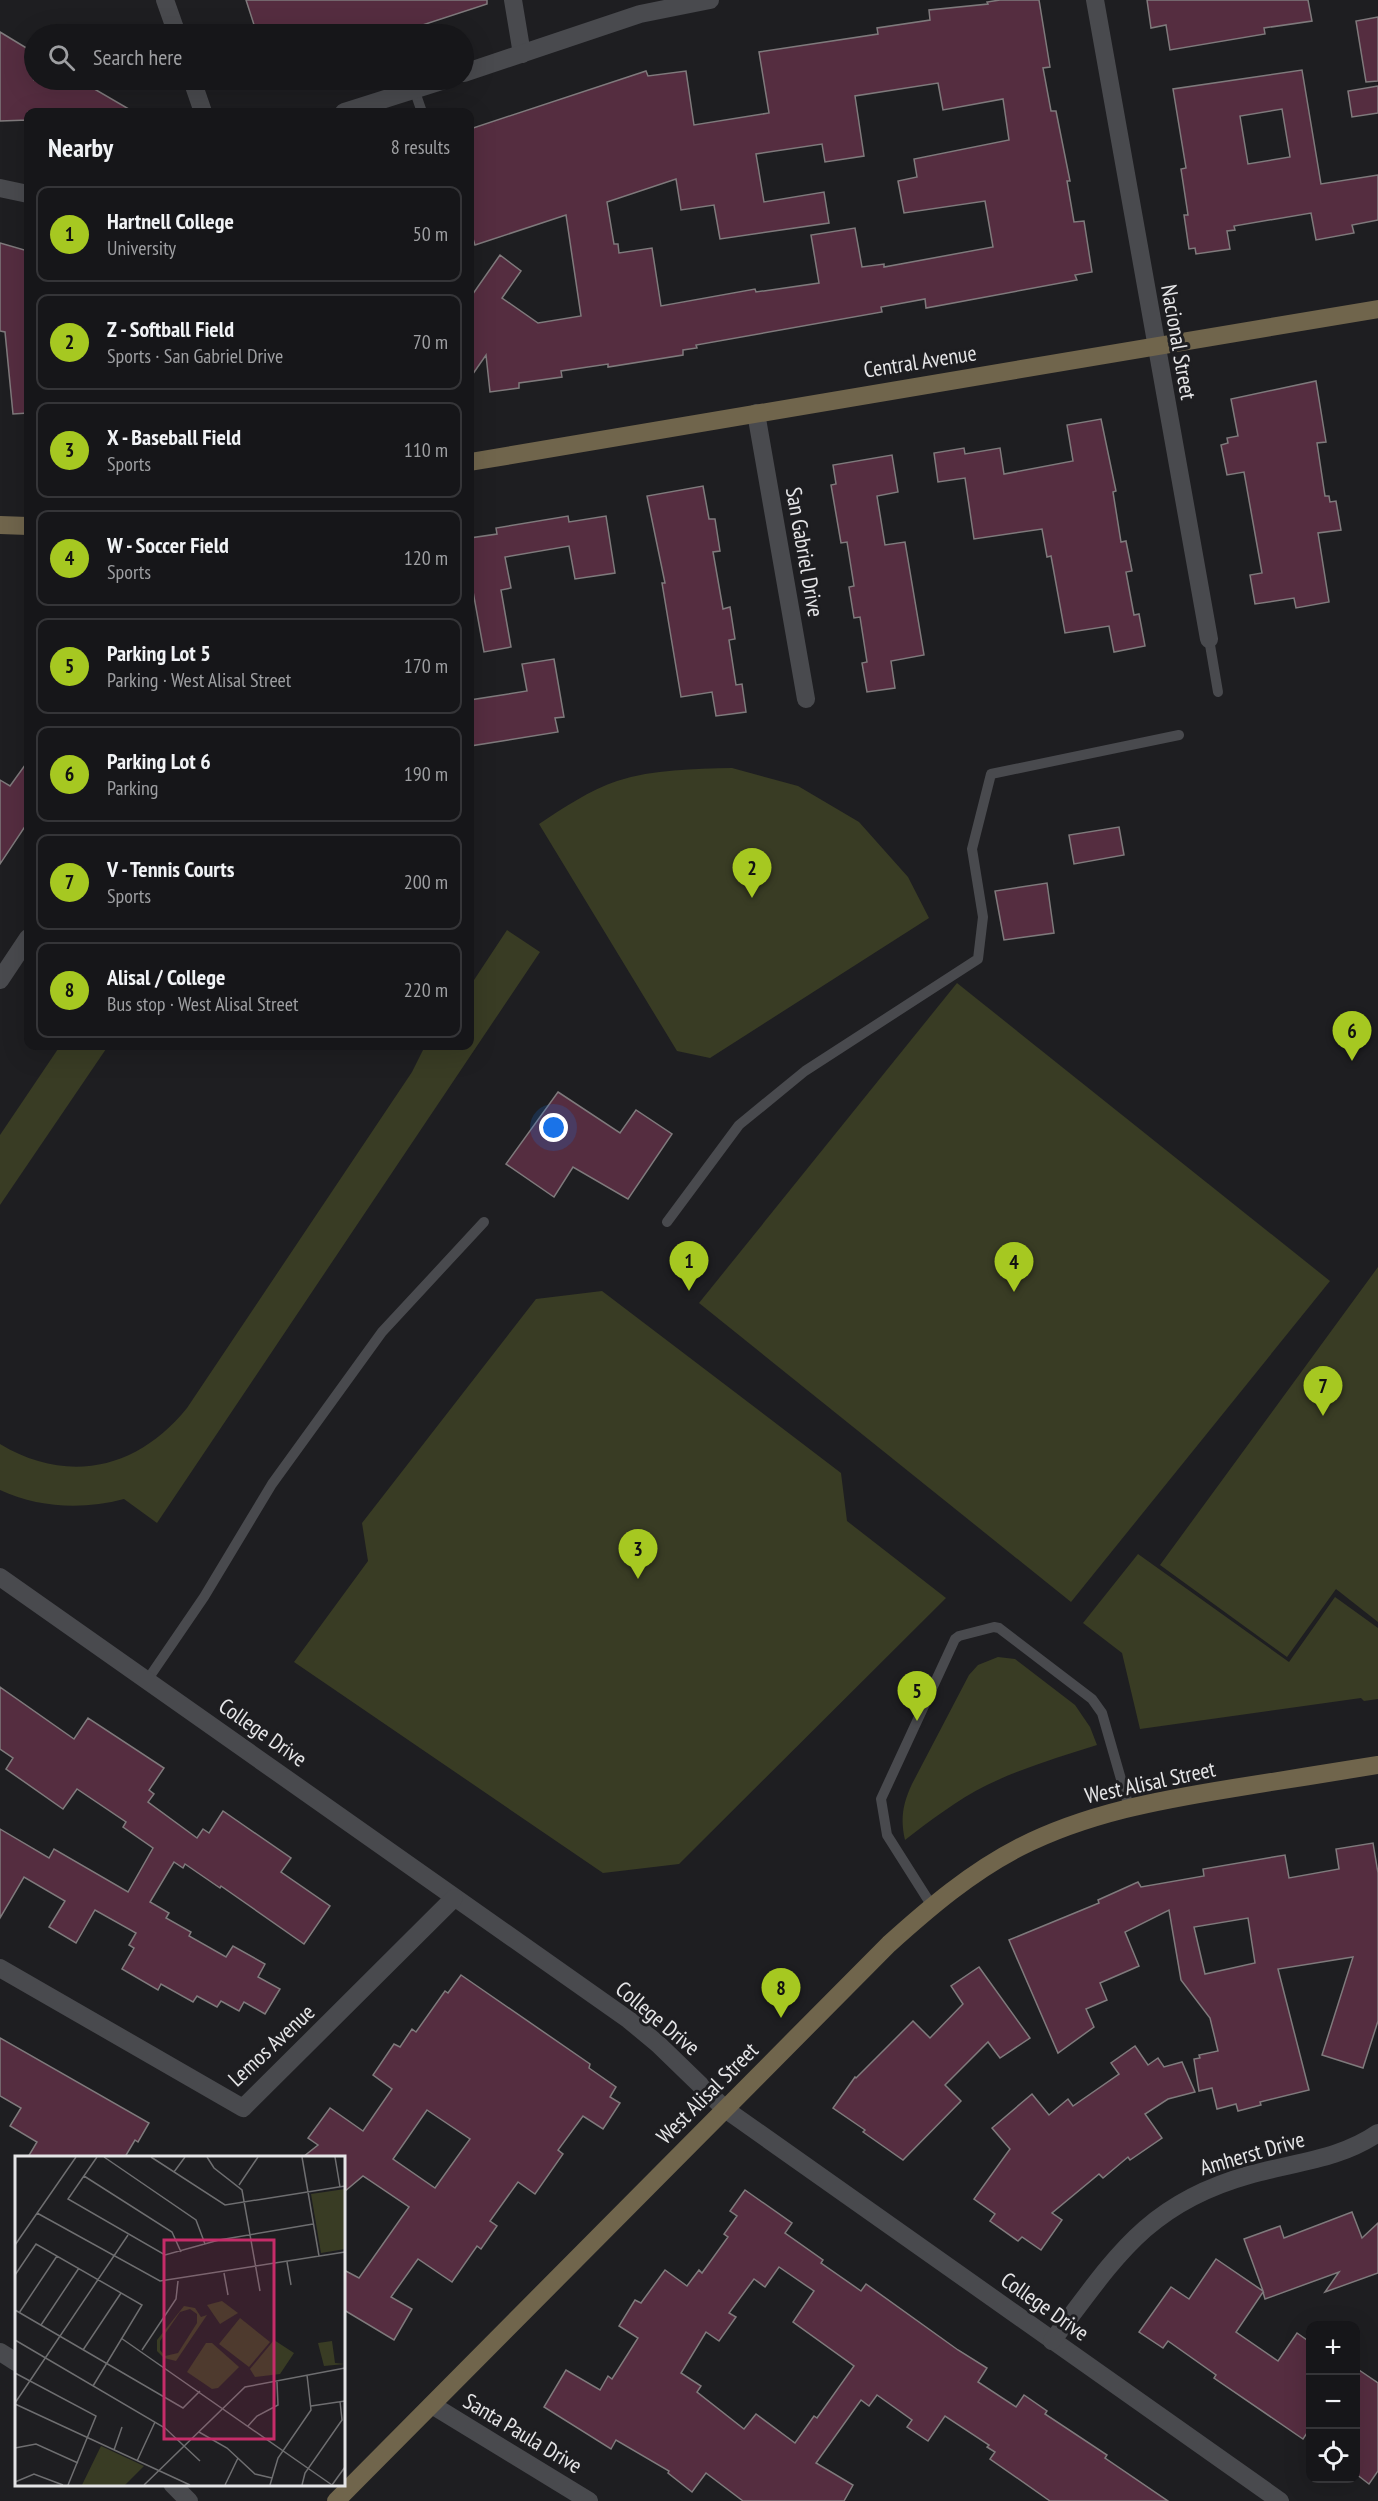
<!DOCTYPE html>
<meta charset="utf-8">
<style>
:root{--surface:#161619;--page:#1f1f22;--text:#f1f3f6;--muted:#9e9fa2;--line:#353538;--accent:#a6c821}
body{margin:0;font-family:"PT Sans Narrow",sans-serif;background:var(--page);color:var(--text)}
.controls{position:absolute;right:18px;bottom:18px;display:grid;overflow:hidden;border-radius:12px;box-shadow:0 6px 24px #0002}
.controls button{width:54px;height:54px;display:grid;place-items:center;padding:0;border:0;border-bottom:2px solid var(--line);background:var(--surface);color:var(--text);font:30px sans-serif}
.you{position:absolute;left:554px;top:1128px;width:21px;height:21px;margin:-15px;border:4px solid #fff;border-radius:50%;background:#1a73e8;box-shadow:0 0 0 9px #1a73e833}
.badge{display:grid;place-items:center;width:39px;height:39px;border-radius:50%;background:var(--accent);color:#111;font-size:20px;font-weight:700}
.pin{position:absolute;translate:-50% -50px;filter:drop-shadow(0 2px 3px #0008)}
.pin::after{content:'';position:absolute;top:32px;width:21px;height:18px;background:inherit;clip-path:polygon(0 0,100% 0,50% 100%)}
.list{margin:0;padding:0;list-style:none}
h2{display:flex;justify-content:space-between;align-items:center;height:78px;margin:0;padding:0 24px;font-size:26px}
h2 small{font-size:20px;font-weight:400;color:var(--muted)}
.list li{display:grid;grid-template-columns:39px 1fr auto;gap:18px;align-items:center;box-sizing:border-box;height:96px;margin:0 12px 12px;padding:0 12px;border:2px solid var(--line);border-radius:12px}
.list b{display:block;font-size:22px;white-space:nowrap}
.list p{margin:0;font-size:20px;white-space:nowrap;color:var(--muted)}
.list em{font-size:20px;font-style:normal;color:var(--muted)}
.icon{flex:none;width:33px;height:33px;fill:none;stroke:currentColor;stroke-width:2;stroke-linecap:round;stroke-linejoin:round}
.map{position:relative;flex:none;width:1378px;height:2501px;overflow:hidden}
.search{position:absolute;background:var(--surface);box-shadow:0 6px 24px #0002;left:24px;top:24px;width:450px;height:66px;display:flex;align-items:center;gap:15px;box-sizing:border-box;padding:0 21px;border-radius:33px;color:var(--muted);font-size:22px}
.panel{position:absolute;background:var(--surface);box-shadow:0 6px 24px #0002;left:24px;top:108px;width:450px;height:942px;border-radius:12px}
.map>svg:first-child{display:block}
.green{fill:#393c24}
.building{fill:#552d40;stroke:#7f7a7c;stroke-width:1.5;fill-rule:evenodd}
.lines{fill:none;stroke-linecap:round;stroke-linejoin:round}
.lane{stroke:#494a4e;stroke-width:10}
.street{stroke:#494a4e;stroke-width:18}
.secondary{stroke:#70654c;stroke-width:18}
.labels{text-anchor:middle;stroke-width:6;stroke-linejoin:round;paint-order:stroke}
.street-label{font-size:22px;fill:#e5e5e7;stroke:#1e1e21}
.inset-road{fill:none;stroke:#6e6e70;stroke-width:1.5}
.view{fill:#c62c69;fill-opacity:0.15;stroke:#c62c69;stroke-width:3}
.inset-edge{fill:none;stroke:#e5e5e7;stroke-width:3}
</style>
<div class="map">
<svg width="1378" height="2501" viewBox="0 0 1378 2501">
<rect width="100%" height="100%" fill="#1e1e21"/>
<g class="green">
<path d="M732 768 798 786 859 822 908 877 929 918 710 1058 677 1051 539 824C563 808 590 790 617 781 654 769 694 769 732 768Z"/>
<path d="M507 930 540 952 157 1523 124 1499C83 1510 39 1508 0 1490V1444C68 1485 138 1469 187 1408L412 1072 425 1046H470V962L474 980Z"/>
<path d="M957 983 1330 1281 1071 1602 699 1303Z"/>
<path d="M60 1046H108L0 1205V1135Z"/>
<path d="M1378 1267V1622L1336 1589 1287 1657 1160 1565Z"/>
<path d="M602 1291 841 1473 847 1521 946 1598 679 1864 603 1873 294 1662 368 1561 362 1523 536 1299Z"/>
<path d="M1138 1554 1289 1662 1335 1597 1378 1628V1699L1364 1701 1361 1698 1140 1729 1122 1653 1083 1623Z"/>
<path d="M998 1657 1015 1659 1075 1705 1090 1727 1097 1745C1059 1757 1022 1768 987 1785 957 1800 931 1820 905 1840 900 1819 903 1803 912 1784L969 1675 978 1665Z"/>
</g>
<g class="building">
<path d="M246 0H487V4L395 34H257Z"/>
<path d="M1000 0H1039L1050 67 1043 68 1051 111H1056L1070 181H1067L1074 222 1084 221 1092 272 1075 275 1077 280 926 308 925 299 881 307 882 312 696 345 697 348 683 350V355L608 367V364L561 371 562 377 519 383V388L490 392 486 355 470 378V298L500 255 521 271 502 298 538 323 581 316 566 215 475 245 470 229V129L646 71 648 76 686 71 694 125 769 113 759 52 878 34 877 28 930 20 929 10 988 4 987 2ZM938 83 943 110 1003 99 1009 140 914 159 917 177 898 181 904 213 985 201 993 247 884 267V264L862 267 855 228 811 235 819 283 756 292 755 289 661 306 652 248 619 253 618 244H614L607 202 676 179 681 210 714 205 720 239 829 223 824 192 764 202 756 154 822 144 825 162 864 156 855 96Z"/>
<path d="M1147 0H1308L1312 21 1264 28 1265 34 1170 50 1166 25 1151 28Z"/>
<path d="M1378 17V81L1366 82 1356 21Z"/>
<path d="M0 32 33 52 34 80H79L134 112H28V120L0 121Z"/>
<path d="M1302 70 1321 184 1378 175V220L1352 225 1354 233 1316 240 1311 213 1234 226 1235 230 1227 231 1230 249 1196 254 1195 248 1189 249 1184 215H1188L1181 169 1186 168 1173 89ZM1282 109 1290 157 1248 164 1240 116Z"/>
<path d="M1378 86V113L1352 117 1348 91Z"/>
<path d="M0 243 28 251V413L13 414 5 332 0 331Z"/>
<path d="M1316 381 1326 442 1317 443 1325 496H1329L1330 502 1336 501 1341 530 1318 533 1329 602 1296 608 1294 598 1255 604 1250 575 1262 573 1244 472 1227 475 1221 445 1228 443 1227 438 1238 436 1231 399Z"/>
<path d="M1101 419 1116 491 1113 492 1121 542 1126 541 1132 571 1126 572 1134 615 1139 614 1145 646 1114 652 1109 626 1065 633 1051 556 1047 557 1042 529 974 539 965 478 938 482 934 453 964 448 965 454 1000 448 1004 474 1073 461 1067 425Z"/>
<path d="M892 455 898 492 877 496 885 545 905 542 924 655 891 661 895 688 867 692 862 663 867 662 860 617 854 618 849 587 854 586 847 542 841 543 831 485 836 484 833 465Z"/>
<path d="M703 486 709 519H715L720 551 713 552 723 609 730 607 735 639 729 640 736 685 742 684 746 712 716 716 712 692 681 697 662 583H665L647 496Z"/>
<path d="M568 516 569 522 606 516 615 573 575 579 569 546 505 557 511 588 501 590 511 647 484 652 470 575V538L497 534 496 528Z"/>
<path d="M554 659 564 717 555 718 558 732 470 746V700L527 691 522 664Z"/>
<path d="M28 761V822L0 864V780L10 786Z"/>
<path d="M1119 827 1124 855 1074 864 1069 835Z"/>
<path d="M1047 883 1054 933 1004 940 995 891Z"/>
<path d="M558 1092 620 1133 636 1110 672 1134 628 1199 573 1167 554 1197 506 1164Z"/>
<path d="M0 1687 74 1739 88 1718 164 1768 149 1790 154 1794 148 1802 197 1838 203 1829 209 1833 223 1811 291 1858 281 1872 330 1906 304 1944 221 1886 220 1888 185 1864 183 1868 174 1862 150 1902 169 1913 166 1918 191 1932 189 1936 226 1957 233 1946 265 1964 258 1977 280 1989 265 2014 244 2002 239 2011 221 2001 217 2007 197 1996 193 2002 161 1984 158 1990 122 1969 134 1948 129 1945 136 1933 95 1910 76 1943 49 1927 65 1901 24 1877 0 1918V1829L49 1858 54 1849 128 1892 153 1848 123 1827 126 1822 77 1789 63 1809 6 1769 13 1758 0 1749Z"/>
<path d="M1373 1843 1378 1873V2021L1363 2068 1322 2055 1353 1957 1278 1969 1309 2090 1260 2102 1261 2105 1238 2111 1236 2104 1217 2109 1212 2088 1199 2091 1194 2059 1200 2058 1199 2055 1218 2051 1210 2018 1181 1980 1169 1910 1125 1932 1139 1966 1100 1983 1107 2000 1086 2009 1094 2027 1058 2053 1009 1940 1099 1903 1098 1900 1138 1882 1141 1887 1204 1876 1203 1869 1285 1855 1289 1878 1339 1869 1336 1849ZM1248 1918 1255 1963 1205 1974 1194 1927Z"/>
<path d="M979 1967 1030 2038 1000 2058 988 2042 945 2085 961 2101 903 2160 863 2132 865 2130 833 2108 855 2077 856 2078 913 2021 930 2038 963 2004 951 1986Z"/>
<path d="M461 1975 590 2064 589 2068 616 2087 610 2097 620 2103 603 2129 583 2116 558 2150 563 2154 535 2194 518 2182 490 2221 497 2226 481 2249 477 2246 452 2282 418 2259 391 2297 412 2309 394 2340 344 2310V2270L359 2278 409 2207 363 2176 344 2192V2157H303L318 2145 308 2138 330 2108 363 2131 392 2089 373 2075 394 2044 400 2047 412 2029 416 2032 445 1991 448 1993ZM427 2110 470 2139 435 2188 393 2159Z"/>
<path d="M0 2038 149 2123 138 2142 135 2140 125 2157H28L37 2142 10 2126 21 2108 0 2096Z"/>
<path d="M1135 2046 1148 2065 1158 2058 1164 2067 1182 2062 1195 2092 1168 2099 1145 2114 1162 2138 1130 2160 1128 2157 1103 2178 1099 2174 1052 2213 1062 2220 1041 2250 1022 2237 1018 2241 990 2221 995 2214 974 2199 1010 2149 992 2128 1032 2094 1049 2115 1068 2099 1073 2106 1119 2074 1111 2063Z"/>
<path d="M745 2190 792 2223 785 2233 823 2260 821 2263 861 2291 866 2284 958 2350 987 2368 978 2382 1016 2407 1024 2395 1047 2411 1045 2414 1107 2455 1105 2458 1168 2501H1050L990 2459 995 2452 987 2447 989 2445 945 2416 928 2441 907 2427 912 2420 877 2395 869 2406 861 2400 816 2463 853 2485 844 2501H743L706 2473 692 2492 668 2473 669 2471 616 2440 611 2449 544 2407 566 2370 600 2390 608 2376 612 2379 638 2338 619 2326 635 2300 641 2303 665 2270 687 2286 699 2270 702 2273 728 2237 724 2234 737 2216 730 2211ZM779 2267 814 2291 793 2322 854 2366 817 2418 814 2416 795 2443 756 2414 744 2429 697 2392 701 2386 681 2373 706 2332 719 2341 736 2317 729 2313 754 2279 765 2287Z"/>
<path d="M1352 2212 1362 2238 1378 2223V2273L1325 2292 1339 2272 1265 2299 1263 2292 1236 2332 1278 2361 1297 2333 1311 2343V2427L1303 2439 1214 2378 1216 2375 1168 2341 1163 2348 1139 2332 1171 2287 1189 2299 1216 2259 1263 2291 1244 2239 1280 2226 1284 2238Z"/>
<path d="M1356 2368 1378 2383V2471L1369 2484 1356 2474Z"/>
</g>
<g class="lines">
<g class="lane">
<path d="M414 89 422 112"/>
<path d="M1209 639 1218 692"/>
<path d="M667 1222 739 1125 805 1071 978 959 983 917 972 849 991 774 1179 735"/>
<path d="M148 1679 204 1597 272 1484 382 1332 484 1222"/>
<path d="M932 1906 887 1835 881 1799 955 1639 959 1636 994 1627 999 1628 1092 1699 1102 1713 1129 1807"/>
</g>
<g class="street">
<path d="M165 0 177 34"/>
<path d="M513 0 522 54"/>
<path d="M1095 0 1209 639"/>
<path d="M464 73 640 14 710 0"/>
<path d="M192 80 203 112"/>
<path d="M344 112 445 80"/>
<path d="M0 188 28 194"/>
<path d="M756 413 806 699"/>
<path d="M0 980 28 938"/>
<path d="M0 1577 629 2020 658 2044 725 2109 1280 2501"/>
<path d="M0 1968 243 2108 454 1898"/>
<path d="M1052 2341C1114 2260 1145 2204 1249 2175 1294 2162 1339 2160 1378 2133"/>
<path d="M0 2352 16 2362"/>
<path d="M432 2405 589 2501"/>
<path d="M172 2484 189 2501"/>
</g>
<g class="secondary">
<path d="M470 462 1378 309"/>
<path d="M0 525 28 526"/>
<path d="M336 2501 889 1944C929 1908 971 1872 1020 1847 1087 1813 1160 1800 1234 1788 1282 1780 1330 1773 1378 1765"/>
</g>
</g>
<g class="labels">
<g class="street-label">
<text transform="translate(1179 342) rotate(80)" y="8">Nacional Street</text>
<text transform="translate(920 361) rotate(-9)" y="8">Central Avenue</text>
<text transform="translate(805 552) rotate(80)" y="8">San Gabriel Drive</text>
<text transform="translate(263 1732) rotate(35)" y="8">College Drive</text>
<text transform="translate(1150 1782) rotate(-12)" y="8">West Alisal Street</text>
<text transform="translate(658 2018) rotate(40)" y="8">College Drive</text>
<text transform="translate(271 2045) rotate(-43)" y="8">Lemos Avenue</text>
<text transform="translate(707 2093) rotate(-45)" y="8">West Alisal Street</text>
<text transform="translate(1252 2153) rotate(-16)" y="8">Amherst Drive</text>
<text transform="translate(1045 2306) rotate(35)" y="8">College Drive</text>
<text transform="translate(523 2433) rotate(31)" y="8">Santa Paula Drive</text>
</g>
</g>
<g transform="translate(15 2156)">
<rect width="330" height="330" fill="#1e1e21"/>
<path d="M330 33V93L306 97 296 38ZM207 145 223 157 205 168 192 149ZM169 150 180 152 186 161 192 159 161 205 149 202 142 195V184ZM175 153 182 158V167L163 197 150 200 145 194V185L165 156ZM225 162 255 186 234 211 204 188ZM259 184 279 197 265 218 240 221 235 213ZM317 185 320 207 330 208 309 210 303 187ZM191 187H197L224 211 203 232 197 233 172 216ZM86 290 129 310 110 329H67Z" fill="#393c24" fill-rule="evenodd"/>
<path class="inset-road" d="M82 1 53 43 150 99 204 84 298 68M89 1 181 64 190 88M136 1 210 49 330 30M192 1 199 12 227 34 245 135M287 1 304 100M320 1 325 31M159 16 170 1M69 20 157 76 166 96M224 29 243 1M22 57 145 125 330 96M0 89 61 1M272 106 276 129M209 117 213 139M0 119 21 88 127 149 78 230M0 154 168 252 185 235M4 157 42 100M26 169 64 112M106 182 317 329M0 184 150 272 185 305M68 194 106 137M127 194 161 143 163 125M0 217 81 260 53 329M0 247 113 79M0 248 175 329M296 250 330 245M233 270 242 260 263 249 262 226M184 276 212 292 240 318 257 322M0 292 21 288 63 307M99 294 107 271M122 305 140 266M0 326 19 318 48 329M129 329 230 231 330 212M210 329 223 302M255 329 263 302 296 254 292 219M287 329 290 317 327 264 325 245M317 329 330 311"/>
<path class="view" d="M149 84H259V283H149Z"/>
<rect width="330" height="330" class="inset-edge"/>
</g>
</svg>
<div class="controls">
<button>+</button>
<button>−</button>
<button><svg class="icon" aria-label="locate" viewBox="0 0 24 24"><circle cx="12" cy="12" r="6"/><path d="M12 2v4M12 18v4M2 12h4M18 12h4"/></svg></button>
</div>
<div class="you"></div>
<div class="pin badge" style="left:689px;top:1291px">1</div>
<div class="pin badge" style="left:752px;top:898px">2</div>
<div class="pin badge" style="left:638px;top:1579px">3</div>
<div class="pin badge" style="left:1014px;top:1292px">4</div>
<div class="pin badge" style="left:917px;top:1721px">5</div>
<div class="pin badge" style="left:1352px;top:1061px">6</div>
<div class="pin badge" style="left:1323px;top:1416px">7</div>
<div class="pin badge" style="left:781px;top:2018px">8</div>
<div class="search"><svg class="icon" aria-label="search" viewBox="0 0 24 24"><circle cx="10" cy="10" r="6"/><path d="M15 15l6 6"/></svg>Search here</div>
<section class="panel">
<h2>Nearby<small>8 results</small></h2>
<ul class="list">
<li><span class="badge">1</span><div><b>Hartnell College</b><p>University</p></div><em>50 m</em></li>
<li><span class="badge">2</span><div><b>Z - Softball Field</b><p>Sports · San Gabriel Drive</p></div><em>70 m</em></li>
<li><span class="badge">3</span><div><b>X - Baseball Field</b><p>Sports</p></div><em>110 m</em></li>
<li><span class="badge">4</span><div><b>W - Soccer Field</b><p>Sports</p></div><em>120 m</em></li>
<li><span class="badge">5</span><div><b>Parking Lot 5</b><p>Parking · West Alisal Street</p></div><em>170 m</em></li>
<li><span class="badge">6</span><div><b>Parking Lot 6</b><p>Parking</p></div><em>190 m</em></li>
<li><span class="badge">7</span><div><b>V - Tennis Courts</b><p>Sports</p></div><em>200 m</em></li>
<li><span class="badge">8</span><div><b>Alisal / College</b><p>Bus stop · West Alisal Street</p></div><em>220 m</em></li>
</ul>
</section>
</div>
